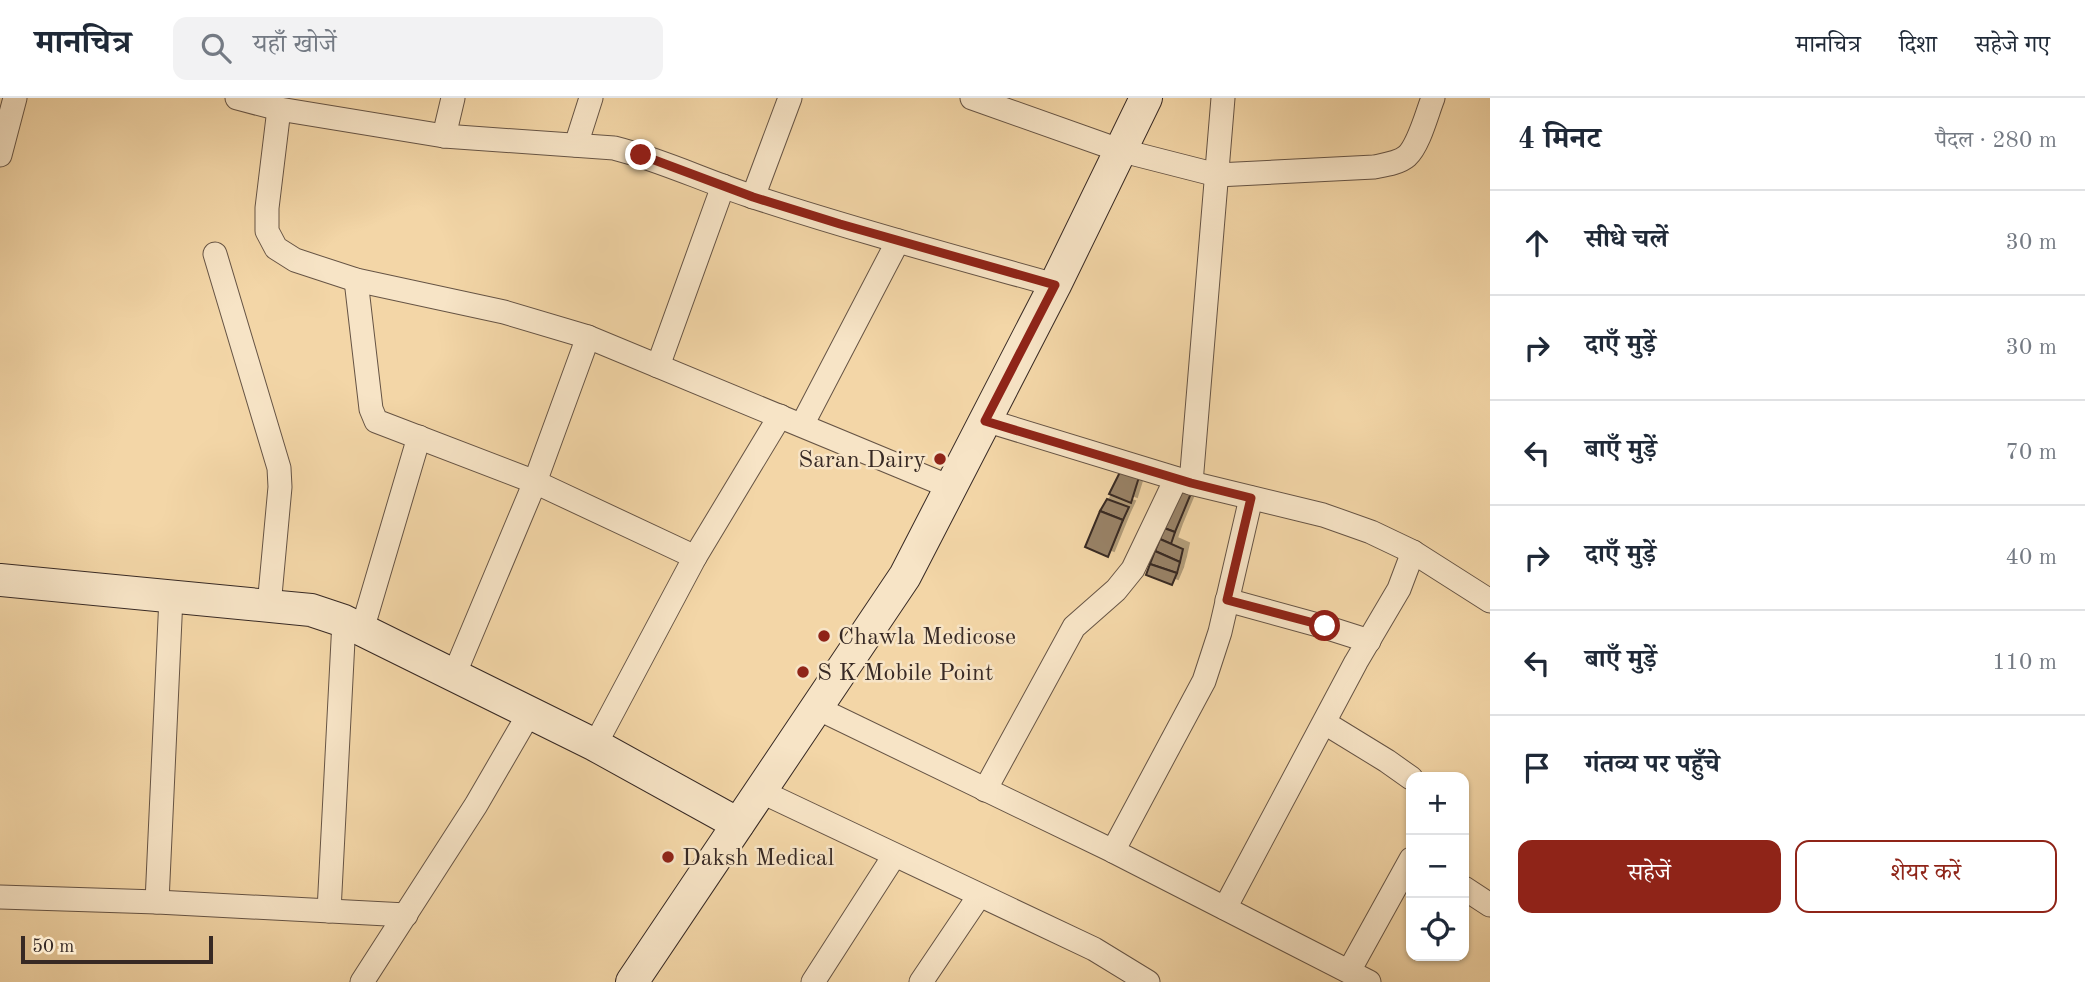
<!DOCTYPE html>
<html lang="hi">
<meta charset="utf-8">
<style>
:root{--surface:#fff;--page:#f2f2f3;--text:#1f2937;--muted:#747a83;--line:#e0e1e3;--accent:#8f2418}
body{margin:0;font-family:"Old Standard TT","Noto Serif Devanagari",serif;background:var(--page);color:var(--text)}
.controls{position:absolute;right:21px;bottom:21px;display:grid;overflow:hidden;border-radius:14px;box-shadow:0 2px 5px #0004}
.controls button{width:63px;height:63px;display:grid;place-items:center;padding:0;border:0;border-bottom:2px solid var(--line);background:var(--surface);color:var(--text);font:35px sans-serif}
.scale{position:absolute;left:21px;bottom:18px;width:192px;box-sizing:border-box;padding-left:7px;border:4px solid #372924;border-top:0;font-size:19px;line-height:24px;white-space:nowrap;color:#372924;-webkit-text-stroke:5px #f7e4c6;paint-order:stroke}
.stop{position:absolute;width:21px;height:21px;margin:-16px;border:5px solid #8f2418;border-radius:50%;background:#fff}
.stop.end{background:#8f2418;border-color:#fff;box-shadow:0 2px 7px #0008}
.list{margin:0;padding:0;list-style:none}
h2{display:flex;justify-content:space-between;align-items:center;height:91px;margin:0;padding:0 28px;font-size:30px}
h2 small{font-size:23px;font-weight:400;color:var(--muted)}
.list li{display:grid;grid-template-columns:46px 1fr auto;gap:21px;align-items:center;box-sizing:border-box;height:105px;padding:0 28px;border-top:2px solid var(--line)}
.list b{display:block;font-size:26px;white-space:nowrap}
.list em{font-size:23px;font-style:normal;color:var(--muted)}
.actions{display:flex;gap:14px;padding:21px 28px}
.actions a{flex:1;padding:16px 0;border:2px solid var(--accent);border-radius:14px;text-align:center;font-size:24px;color:var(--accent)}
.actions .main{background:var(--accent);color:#fff}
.icon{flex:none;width:38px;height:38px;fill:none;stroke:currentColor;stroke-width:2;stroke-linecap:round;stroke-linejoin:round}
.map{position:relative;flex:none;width:1490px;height:884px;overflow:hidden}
header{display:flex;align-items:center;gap:42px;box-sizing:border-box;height:98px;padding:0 35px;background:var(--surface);border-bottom:2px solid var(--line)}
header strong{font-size:33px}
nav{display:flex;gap:38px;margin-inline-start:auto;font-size:24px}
.search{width:490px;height:63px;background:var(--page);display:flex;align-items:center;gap:18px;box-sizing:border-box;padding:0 24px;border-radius:14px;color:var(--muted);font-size:26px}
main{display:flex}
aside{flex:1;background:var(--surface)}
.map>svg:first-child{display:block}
.building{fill:#998368;stroke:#372924;stroke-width:2;filter:url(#shadow)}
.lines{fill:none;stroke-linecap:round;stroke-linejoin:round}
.street-casing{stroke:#665445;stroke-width:25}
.secondary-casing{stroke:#372924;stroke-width:34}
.street{stroke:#f7e4c6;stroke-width:23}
.secondary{stroke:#f7e4c6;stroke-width:32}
.route{stroke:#8f2418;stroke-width:9}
.poi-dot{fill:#8f2418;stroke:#f7e4c6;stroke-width:2.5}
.labels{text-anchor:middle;stroke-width:5;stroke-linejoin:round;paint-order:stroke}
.poi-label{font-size:24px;fill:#372924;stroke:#f7e4c6;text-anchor:start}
</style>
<header>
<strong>मानचित्र</strong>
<div class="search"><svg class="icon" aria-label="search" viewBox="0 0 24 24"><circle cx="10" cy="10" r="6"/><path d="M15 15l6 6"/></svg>यहाँ खोजें</div>
<nav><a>मानचित्र</a><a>दिशा</a><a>सहेजे गए</a></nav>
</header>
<main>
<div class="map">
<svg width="1490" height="884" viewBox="0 0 1490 884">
<defs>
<filter id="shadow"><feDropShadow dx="6" dy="-6" stdDeviation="0" flood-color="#0004"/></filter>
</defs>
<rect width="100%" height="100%" fill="#f3d6a7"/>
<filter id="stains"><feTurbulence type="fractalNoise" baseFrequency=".00286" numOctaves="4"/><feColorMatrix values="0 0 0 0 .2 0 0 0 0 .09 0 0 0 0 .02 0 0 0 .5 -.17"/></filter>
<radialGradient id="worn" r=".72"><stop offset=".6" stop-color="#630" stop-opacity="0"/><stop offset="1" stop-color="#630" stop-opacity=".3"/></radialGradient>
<g class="building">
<path d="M1121 372 1139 379 1131 405 1109 396Z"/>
<path d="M1181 389 1192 393 1175 434 1164 430Z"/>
<path d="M1107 401 1129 409 1123 422 1100 413Z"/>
<path d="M1100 413 1123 422 1108 459 1085 449Z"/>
<path d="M1164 430 1175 434 1171 446 1160 441Z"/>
<path d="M1160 441 1183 451 1180 464 1155 453Z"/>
<path d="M1155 453 1180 464 1177 475 1150 466Z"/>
<path d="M1150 466 1177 475 1172 487 1146 477Z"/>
</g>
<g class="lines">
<defs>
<g id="street">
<path d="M237 0 279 11 444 38 614 50C662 62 707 84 754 99 854 132 955 159 1055 187"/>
<path d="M972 0 1119 52 1217 77 1374 69C1384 67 1399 65 1407 58 1419 47 1427 15 1433 0"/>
<path d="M279 11 267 110V133L276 150 295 162 356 182 504 214 588 239 950 389"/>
<path d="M444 38 453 0"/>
<path d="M576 47 591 0"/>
<path d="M0 57 15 0"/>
<path d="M753 99 790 0"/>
<path d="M215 156 279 370 280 389 269 508"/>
<path d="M356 182 371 311 376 323 535 384 695 459 595 647"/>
<path d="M658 268 723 88"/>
<path d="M985 322 1191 385 1323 417 1371 434 1413 454 1490 503"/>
<path d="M802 327 898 143"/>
<path d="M1191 385 1223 0"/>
<path d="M695 459 780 318"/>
<path d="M1227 502 1325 529 1369 543"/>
<path d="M362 532 419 339"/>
<path d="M454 577 535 384 588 239"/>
<path d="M817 610 1113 753 1369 884"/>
<path d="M1325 625 1387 663 1411 680"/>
<path d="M985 692 1074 529 1116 492 1133 471 1176 381"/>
<path d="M760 693 1094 851 1148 884"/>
<path d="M1113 753 1204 583 1220 534 1251 400"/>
<path d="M1464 790 1490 807"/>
<path d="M0 799 157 804 406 817"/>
<path d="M157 804 171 499"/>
<path d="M1225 810 1356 564 1399 491 1413 454"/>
<path d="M329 813 344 523"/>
<path d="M1349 873 1411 761"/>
<path d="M362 884 476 707 530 614"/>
<path d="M813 884 894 758"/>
<path d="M921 884 979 798"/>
</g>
<g id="secondary">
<path d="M0 482 311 512 344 523 595 647 738 726"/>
<path d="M632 884 905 478 1055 187 1146 0"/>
</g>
</defs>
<use href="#street" class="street-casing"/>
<use href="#secondary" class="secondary-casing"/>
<use href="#street" class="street"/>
<use href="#secondary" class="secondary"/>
</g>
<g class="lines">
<path class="route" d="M641 57 753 99 840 126 1055 187 985 323 1191 385 1251 400 1227 502 1325 528"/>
</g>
<g class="poi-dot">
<circle cx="940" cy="361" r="7"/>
<circle cx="824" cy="538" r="7"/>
<circle cx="803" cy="574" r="7"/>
<circle cx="668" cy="759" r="7"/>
</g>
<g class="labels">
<g class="poi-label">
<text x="926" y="369" text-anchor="end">Saran Dairy</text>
<text x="838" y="546">Chawla Medicose</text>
<text x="817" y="582">S K Mobile Point</text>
<text x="682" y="767">Daksh Medical</text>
</g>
</g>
<rect width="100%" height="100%" filter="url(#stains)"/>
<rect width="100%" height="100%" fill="url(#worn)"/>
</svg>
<div class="controls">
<button>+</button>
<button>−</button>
<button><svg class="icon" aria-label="locate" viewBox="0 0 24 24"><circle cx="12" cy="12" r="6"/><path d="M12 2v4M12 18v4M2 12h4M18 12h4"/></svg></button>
</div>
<div class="scale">50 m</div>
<div class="stop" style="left:1325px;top:528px"></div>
<div class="stop end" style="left:641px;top:57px"></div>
</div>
<aside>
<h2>4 मिनट<small>पैदल · 280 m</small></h2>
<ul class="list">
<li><svg class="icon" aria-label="ahead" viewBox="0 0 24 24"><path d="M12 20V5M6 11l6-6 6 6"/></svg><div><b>सीधे चलें</b></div><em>30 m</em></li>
<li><svg class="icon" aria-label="right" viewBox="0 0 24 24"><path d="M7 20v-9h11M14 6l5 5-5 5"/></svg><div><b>दाएँ मुड़ें</b></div><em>30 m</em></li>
<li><svg class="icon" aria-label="left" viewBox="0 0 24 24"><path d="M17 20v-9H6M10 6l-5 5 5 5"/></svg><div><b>बाएँ मुड़ें</b></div><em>70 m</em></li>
<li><svg class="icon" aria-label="right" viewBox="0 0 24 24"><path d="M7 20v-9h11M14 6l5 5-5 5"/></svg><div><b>दाएँ मुड़ें</b></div><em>40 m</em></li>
<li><svg class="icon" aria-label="left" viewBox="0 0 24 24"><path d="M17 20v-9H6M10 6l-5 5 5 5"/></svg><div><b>बाएँ मुड़ें</b></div><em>110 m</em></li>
<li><svg class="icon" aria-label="arrive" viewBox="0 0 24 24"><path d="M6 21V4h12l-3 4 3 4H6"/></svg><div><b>गंतव्य पर पहुँचे</b></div></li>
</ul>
<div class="actions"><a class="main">सहेजें</a><a>शेयर करें</a></div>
</aside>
</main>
